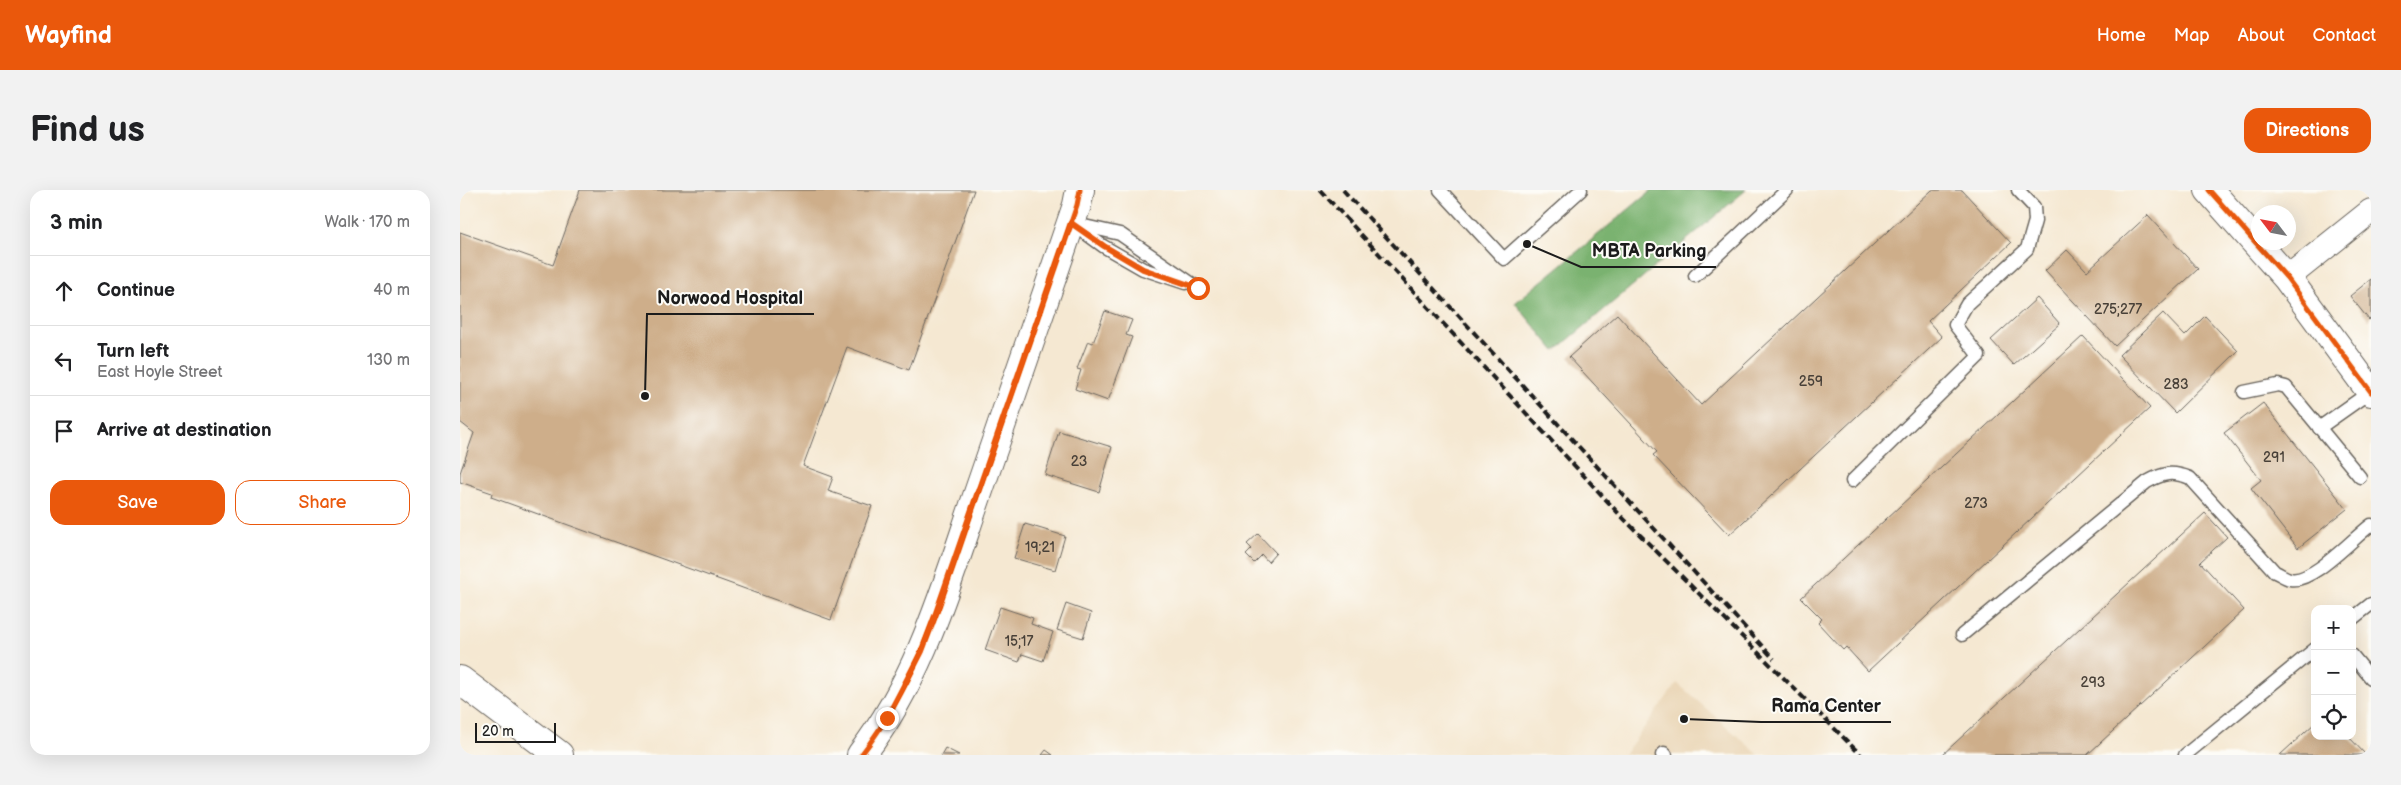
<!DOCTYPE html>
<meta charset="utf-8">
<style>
:root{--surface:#fff;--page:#f2f2f2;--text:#202124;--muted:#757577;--line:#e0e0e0;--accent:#ea580c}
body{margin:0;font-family:"Balsamiq Sans",sans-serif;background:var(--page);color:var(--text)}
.controls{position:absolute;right:15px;bottom:15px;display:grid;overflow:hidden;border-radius:10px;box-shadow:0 5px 20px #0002}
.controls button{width:45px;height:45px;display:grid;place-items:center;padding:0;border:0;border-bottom:1px solid var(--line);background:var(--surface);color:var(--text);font:25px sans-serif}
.compass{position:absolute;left:1791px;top:15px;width:45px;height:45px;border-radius:50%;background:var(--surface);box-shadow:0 5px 20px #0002;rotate:302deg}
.scale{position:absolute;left:15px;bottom:12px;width:81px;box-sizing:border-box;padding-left:5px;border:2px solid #1c1c1c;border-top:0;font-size:14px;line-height:18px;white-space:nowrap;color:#1c1c1c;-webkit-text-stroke:4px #fdfcf7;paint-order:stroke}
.stop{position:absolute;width:15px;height:15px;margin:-11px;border:4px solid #ea580c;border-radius:50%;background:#fff}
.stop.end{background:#ea580c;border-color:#fff;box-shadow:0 1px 5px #0008}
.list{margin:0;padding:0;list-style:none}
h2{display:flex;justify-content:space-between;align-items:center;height:65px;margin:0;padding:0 20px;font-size:21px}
h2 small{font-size:16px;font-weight:400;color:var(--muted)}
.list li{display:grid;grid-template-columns:32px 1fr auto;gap:15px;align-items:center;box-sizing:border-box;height:70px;padding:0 20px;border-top:1px solid var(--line)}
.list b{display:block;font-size:19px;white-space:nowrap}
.list p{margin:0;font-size:16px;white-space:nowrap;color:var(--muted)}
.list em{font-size:16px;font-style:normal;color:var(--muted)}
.actions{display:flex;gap:10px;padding:15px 20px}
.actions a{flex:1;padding:11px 0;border:1px solid var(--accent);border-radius:15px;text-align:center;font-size:18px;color:var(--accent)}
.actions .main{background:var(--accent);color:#fff}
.icon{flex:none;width:28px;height:28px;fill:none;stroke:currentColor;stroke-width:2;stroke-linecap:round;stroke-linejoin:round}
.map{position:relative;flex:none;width:1911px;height:565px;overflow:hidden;border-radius:15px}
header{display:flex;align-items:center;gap:30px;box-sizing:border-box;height:70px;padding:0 25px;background:var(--accent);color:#fff}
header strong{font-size:24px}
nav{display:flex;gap:28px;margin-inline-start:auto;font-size:18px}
.intro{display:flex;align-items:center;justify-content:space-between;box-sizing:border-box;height:120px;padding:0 30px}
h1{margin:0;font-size:35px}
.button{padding:12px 22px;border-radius:15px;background:var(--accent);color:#fff;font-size:18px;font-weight:700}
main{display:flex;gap:30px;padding:0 30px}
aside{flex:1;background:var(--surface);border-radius:15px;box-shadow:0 5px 20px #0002}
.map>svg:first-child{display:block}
.built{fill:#ebd8ba}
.forest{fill:#7ab270;stroke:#4b6746}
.building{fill:#ceae8a}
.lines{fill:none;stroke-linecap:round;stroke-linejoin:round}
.lane-casing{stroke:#68635c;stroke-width:15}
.street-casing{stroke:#68635c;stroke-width:26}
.secondary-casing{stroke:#68635c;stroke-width:30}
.lane{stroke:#fff;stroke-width:12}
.street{stroke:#fff;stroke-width:24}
.secondary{stroke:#fff;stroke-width:28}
.rail{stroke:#1c1c1c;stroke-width:4;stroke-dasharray:8 4;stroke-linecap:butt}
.cycleway-casing{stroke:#fdfcf7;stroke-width:8}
.cycleway{stroke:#e8590c;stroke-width:5}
.route{stroke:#ea580c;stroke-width:6}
.labels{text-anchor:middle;stroke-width:4;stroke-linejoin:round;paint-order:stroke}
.number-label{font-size:14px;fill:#484038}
.leader{fill:none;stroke:#1c1c1c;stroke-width:2}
.callout-dot{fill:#1c1c1c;stroke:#fdfcf7;stroke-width:2}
.callout-label{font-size:18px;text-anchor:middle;font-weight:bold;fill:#1c1c1c;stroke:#fdfcf7;stroke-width:4;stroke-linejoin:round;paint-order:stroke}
</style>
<header>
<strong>Wayfind</strong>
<nav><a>Home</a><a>Map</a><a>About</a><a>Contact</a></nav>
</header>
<div class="intro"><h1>Find us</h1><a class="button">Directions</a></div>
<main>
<aside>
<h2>3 min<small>Walk · 170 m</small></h2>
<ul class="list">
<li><svg class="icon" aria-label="ahead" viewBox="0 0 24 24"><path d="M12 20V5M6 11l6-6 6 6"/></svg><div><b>Continue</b></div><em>40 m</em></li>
<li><svg class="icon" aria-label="left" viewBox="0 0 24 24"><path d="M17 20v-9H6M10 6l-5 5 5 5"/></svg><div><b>Turn left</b><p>East Hoyle Street</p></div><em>130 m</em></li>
<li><svg class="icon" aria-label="arrive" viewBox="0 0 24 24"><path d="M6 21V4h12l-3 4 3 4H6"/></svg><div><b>Arrive at destination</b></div></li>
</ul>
<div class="actions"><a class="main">Save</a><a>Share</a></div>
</aside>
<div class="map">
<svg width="1911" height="565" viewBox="0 0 1911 565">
<rect width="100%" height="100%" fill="#fdfcf7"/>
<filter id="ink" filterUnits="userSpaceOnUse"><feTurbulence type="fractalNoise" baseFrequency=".02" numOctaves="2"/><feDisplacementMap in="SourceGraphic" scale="10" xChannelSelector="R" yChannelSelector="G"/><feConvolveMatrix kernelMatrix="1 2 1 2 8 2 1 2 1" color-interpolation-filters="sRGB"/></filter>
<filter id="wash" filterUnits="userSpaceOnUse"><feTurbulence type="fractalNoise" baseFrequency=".0096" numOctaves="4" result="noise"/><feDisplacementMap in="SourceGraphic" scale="20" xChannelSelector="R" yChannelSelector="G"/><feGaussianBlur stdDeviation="1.12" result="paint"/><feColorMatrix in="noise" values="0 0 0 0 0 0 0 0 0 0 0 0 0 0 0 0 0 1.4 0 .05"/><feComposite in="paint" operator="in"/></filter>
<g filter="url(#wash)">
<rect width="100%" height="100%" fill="#f5e8d2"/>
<path class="built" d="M1217 493 1299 565H1164Z"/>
<path class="forest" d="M1192 0H1286L1095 161 1055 113Z"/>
<g id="blocks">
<g class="building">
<path d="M120 0H514L449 180 387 157 343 276 373 287 368 301 412 316 371 430 31 307 32 303 0 292V283L14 243 0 232V42L93 75Z"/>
<path d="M1472 0H1502L1551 53 1468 131 1482 147 1269 345 1193 265 1197 262 1109 167 1157 124 1241 215Z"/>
<path d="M1688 25 1738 79 1655 156 1585 81 1607 60 1627 81Z"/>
<path d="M1911 89V128L1909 130 1890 106Z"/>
<path d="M1577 108 1600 134 1554 175 1531 150Z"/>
<path d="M645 121 672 130 666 145 672 147 648 211 615 199 621 180 617 179 628 151 633 153Z"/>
<path d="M1703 123 1725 146 1745 126 1778 161 1715 223 1659 165Z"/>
<path d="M1623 146 1690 218 1408 481 1386 457 1383 460 1358 433 1362 429 1341 408Z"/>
<path d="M1803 213 1887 319 1838 358 1791 298 1801 290 1764 243Z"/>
<path d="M599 241 652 257 639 302 585 285Z"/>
<path d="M1745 323 1767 347 1740 372 1784 420 1627 565H1482Z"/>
<path d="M565 334 605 346 595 380 554 368Z"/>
<path d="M798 344 816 363 808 372 802 365 794 373 786 365 792 359 787 354Z"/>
<path d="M606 414 631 423 623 448 597 440Z"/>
<path d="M540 417 573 428 571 434 593 442 583 471 562 464 559 472 525 460Z"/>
<path d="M1855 533V546H1888L1906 565H1820Z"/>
<path d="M485 558 499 565H481Z"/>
<path d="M586 560 593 565H582Z"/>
</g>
</g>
</g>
<g filter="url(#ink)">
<use href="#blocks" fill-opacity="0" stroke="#68635c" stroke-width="1"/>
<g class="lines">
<defs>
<g id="lane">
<path d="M980 0 1044 69 1121 0"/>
<path d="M611 33 660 44 738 98"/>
<path d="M617 37 643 56 683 79 725 93"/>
<path d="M1235 86 1327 0"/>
<path d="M1784 202 1818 195 1826 197 1900 287"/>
<path d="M1859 238 1910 202"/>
<path d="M1392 291 1519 166 1495 135 1507 114 1567 59 1575 31 1574 17 1558 0"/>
<path d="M1892 429 1911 414"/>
<path d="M1502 445 1687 292C1703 283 1712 281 1730 288L1815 382C1820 384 1825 388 1830 389 1852 394 1893 348 1911 335"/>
<path d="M1892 465 1911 488"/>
<path d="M1202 565 1204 563 1206 565"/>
<path d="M1725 565 1855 459"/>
</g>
<path id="street" d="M1827 88 1911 21"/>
<g id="secondary">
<path d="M1749 0 1827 88 1911 202"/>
<path d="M0 490 99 565"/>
<path d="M401 565C459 490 485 400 515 312 549 213 583 114 617 15L620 0"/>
</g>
</defs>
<use href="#lane" class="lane-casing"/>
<use href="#street" class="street-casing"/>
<use href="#secondary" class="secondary-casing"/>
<use href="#lane" class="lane"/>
<use href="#street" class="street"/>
<use href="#secondary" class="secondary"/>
<g class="rail">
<path d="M860 0 1161 326 1401 565"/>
<path d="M883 0 1314 469"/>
</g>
<defs>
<g id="cycleway">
<path d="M1749 0 1827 88 1911 202"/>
<path d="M401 565C459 490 485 400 515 312 549 213 583 114 617 15L620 0"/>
</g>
</defs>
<use href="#cycleway" class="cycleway-casing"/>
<use href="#cycleway" class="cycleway"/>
</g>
</g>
<g class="lines" filter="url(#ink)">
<path class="route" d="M427 528 462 461 475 426 611 33 644 56 683 79 738 98"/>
</g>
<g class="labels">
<g class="number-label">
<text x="1658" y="124">275;277</text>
<text x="1351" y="196">259</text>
<text x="1716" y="199">283</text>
<text x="1814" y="272">291</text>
<text x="619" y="276">23</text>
<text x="1516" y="318">273</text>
<text x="580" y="362">19;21</text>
<text x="559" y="456">15;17</text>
<text x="1633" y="497">293</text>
</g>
</g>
<path class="leader" d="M1067 54L1121 77H1256M185 206L187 124H354M1224 529L1301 532H1431"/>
<g class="callout-dot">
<circle cx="1067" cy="54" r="5"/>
<circle cx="185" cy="206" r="5"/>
<circle cx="1224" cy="529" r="5"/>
</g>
<g class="callout-label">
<text x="1189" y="67">MBTA Parking</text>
<text x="270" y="114">Norwood Hospital</text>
<text x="1366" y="522">Rama Center</text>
</g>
</svg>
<div class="controls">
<button>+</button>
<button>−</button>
<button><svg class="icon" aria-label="locate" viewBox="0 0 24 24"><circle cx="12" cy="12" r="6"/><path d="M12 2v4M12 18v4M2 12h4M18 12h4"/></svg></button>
</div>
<svg class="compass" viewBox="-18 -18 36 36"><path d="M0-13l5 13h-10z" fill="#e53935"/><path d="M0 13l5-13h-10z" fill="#757577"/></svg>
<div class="scale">20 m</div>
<div class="stop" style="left:738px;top:98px"></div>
<div class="stop end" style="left:427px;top:528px"></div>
</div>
</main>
